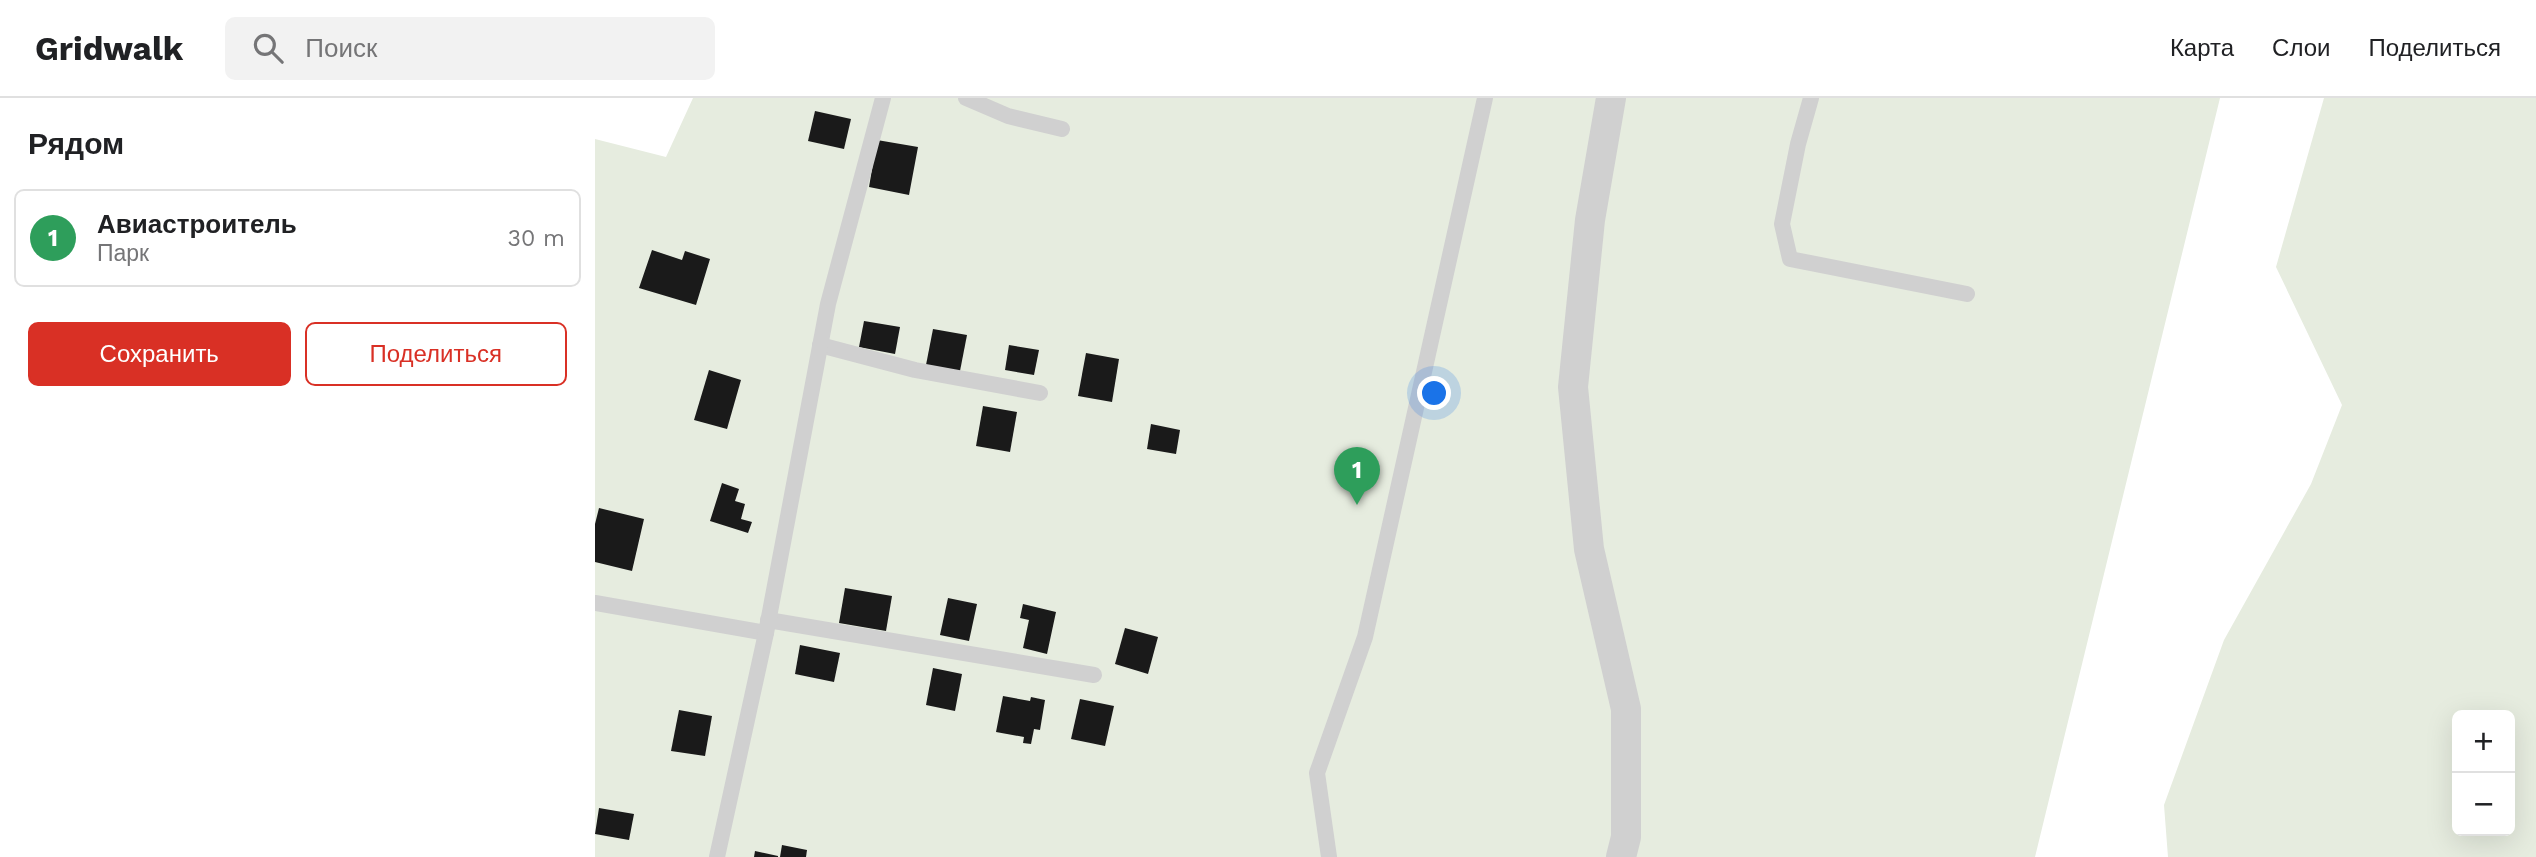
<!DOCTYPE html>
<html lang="ru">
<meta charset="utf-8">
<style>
:root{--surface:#fff;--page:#f2f2f2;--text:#202124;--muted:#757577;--line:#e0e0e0;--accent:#d93025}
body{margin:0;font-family:"Work Sans",sans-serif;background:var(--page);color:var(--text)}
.controls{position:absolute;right:21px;bottom:21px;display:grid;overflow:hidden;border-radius:10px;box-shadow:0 7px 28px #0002}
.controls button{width:63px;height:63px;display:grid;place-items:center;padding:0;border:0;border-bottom:2px solid var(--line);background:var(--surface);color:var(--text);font:35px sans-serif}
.you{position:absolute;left:840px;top:296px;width:24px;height:24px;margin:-18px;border:5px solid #fff;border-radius:50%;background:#1a73e8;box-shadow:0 0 0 10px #1a73e833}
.badge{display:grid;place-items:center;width:46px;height:46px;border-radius:50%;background:var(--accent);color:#fff;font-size:23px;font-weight:700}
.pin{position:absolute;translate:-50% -58px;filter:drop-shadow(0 2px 4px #0008)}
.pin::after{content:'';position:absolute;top:37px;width:24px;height:21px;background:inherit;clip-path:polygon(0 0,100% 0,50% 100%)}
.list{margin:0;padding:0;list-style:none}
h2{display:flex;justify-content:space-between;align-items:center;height:91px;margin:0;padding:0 28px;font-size:30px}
h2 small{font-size:23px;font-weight:400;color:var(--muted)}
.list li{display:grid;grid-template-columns:46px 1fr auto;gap:21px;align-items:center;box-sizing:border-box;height:98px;margin:0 14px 14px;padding:0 14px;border:2px solid var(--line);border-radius:10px}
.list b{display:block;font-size:26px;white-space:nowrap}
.list p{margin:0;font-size:23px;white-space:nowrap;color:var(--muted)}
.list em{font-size:23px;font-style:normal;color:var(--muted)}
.actions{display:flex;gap:14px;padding:21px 28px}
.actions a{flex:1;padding:16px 0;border:2px solid var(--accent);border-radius:10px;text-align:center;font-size:24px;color:var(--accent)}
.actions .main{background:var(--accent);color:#fff}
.icon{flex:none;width:38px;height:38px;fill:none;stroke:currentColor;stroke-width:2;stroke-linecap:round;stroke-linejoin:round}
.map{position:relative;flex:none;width:1941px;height:759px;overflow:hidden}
header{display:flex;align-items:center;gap:42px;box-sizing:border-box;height:98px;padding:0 35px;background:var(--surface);border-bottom:2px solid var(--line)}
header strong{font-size:33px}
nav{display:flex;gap:38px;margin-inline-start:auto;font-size:24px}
.search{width:490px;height:63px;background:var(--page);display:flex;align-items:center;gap:18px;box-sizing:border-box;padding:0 24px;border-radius:10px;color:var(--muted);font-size:26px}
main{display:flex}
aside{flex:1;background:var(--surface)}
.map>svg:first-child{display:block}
.green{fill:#e6ecdf;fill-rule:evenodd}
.building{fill:#1a1a1a}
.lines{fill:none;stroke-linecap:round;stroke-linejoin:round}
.lane{stroke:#d0d0d0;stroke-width:16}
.street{stroke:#d0d0d0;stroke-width:30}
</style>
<header>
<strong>Gridwalk</strong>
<div class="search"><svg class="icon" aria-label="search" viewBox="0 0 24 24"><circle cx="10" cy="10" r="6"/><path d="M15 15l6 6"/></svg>Поиск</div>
<nav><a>Карта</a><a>Слои</a><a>Поделиться</a></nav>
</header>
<main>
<aside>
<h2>Рядом<small></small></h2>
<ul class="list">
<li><span class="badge" style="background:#2e9e5b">1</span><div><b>Авиастроитель</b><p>Парк</p></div><em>30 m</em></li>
</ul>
<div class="actions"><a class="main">Сохранить</a><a>Поделиться</a></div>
</aside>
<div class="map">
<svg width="1941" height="759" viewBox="0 0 1941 759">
<rect width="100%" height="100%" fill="#fff"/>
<g class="green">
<path d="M98 0H1625L1440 759H0V41L71 59Z"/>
<path d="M1729 0H1941V759H1573L1569 707 1629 542 1716 386 1747 307 1681 169ZM1915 617V733H1862V617Z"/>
</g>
<g class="building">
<path d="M220 13 256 21 249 51 213 43Z"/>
<path d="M282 42 323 49 314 97 274 89Z"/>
<path d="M57 152 87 162 90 153 115 161 101 207 44 190Z"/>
<path d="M269 223 305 229 300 256 264 249Z"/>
<path d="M338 231 372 237 365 273 331 267Z"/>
<path d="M414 247 444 252 439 277 410 272Z"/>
<path d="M491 255 524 261 517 304 483 298Z"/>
<path d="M114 272 146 282 132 331 99 322Z"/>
<path d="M388 308 422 314 415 354 381 348Z"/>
<path d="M556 326 585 332 581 356 552 351Z"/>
<path d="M127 385 144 391 140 403 150 406 146 421 157 424 153 435 115 423Z"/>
<path d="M4 410 49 421 37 473 0 464V426Z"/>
<path d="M250 490 297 498 291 533 244 525Z"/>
<path d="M353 500 382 506 374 543 345 537Z"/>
<path d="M428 506 461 514 452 556 428 550 434 522 425 520Z"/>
<path d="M530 530 563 539 553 576 520 566Z"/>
<path d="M205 547 245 555 239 584 200 576Z"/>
<path d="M338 570 367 576 360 613 331 607Z"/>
<path d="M408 598 435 603 436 599 450 602 445 632 439 631 436 646 428 645 429 639 401 634Z"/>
<path d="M485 601 519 608 510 648 476 641Z"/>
<path d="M84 612 117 618 110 658 76 653Z"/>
<path d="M4 710 39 716 34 742 0 736Z"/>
<path d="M187 747 212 752 211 759H185Z"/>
<path d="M160 753 183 758V759H159Z"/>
</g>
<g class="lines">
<g class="lane">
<path d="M371 0 413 18 467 31"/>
<path d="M1216 0 1203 46 1187 126 1195 161 1372 196"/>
<path d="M225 247 320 272 445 295"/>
<path d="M0 505 171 535"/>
<path d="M173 522 499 577"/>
<path d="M122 759 171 535 233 206 288 0"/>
<path d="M734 759 722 675 770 539 890 0"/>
</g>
<path class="street" d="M1016 0 995 122 978 289 994 451 1031 611V739L1026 759"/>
</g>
</svg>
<div class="controls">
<button>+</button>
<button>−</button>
</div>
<div class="you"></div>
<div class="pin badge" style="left:762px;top:407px;background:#2e9e5b">1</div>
</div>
</main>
